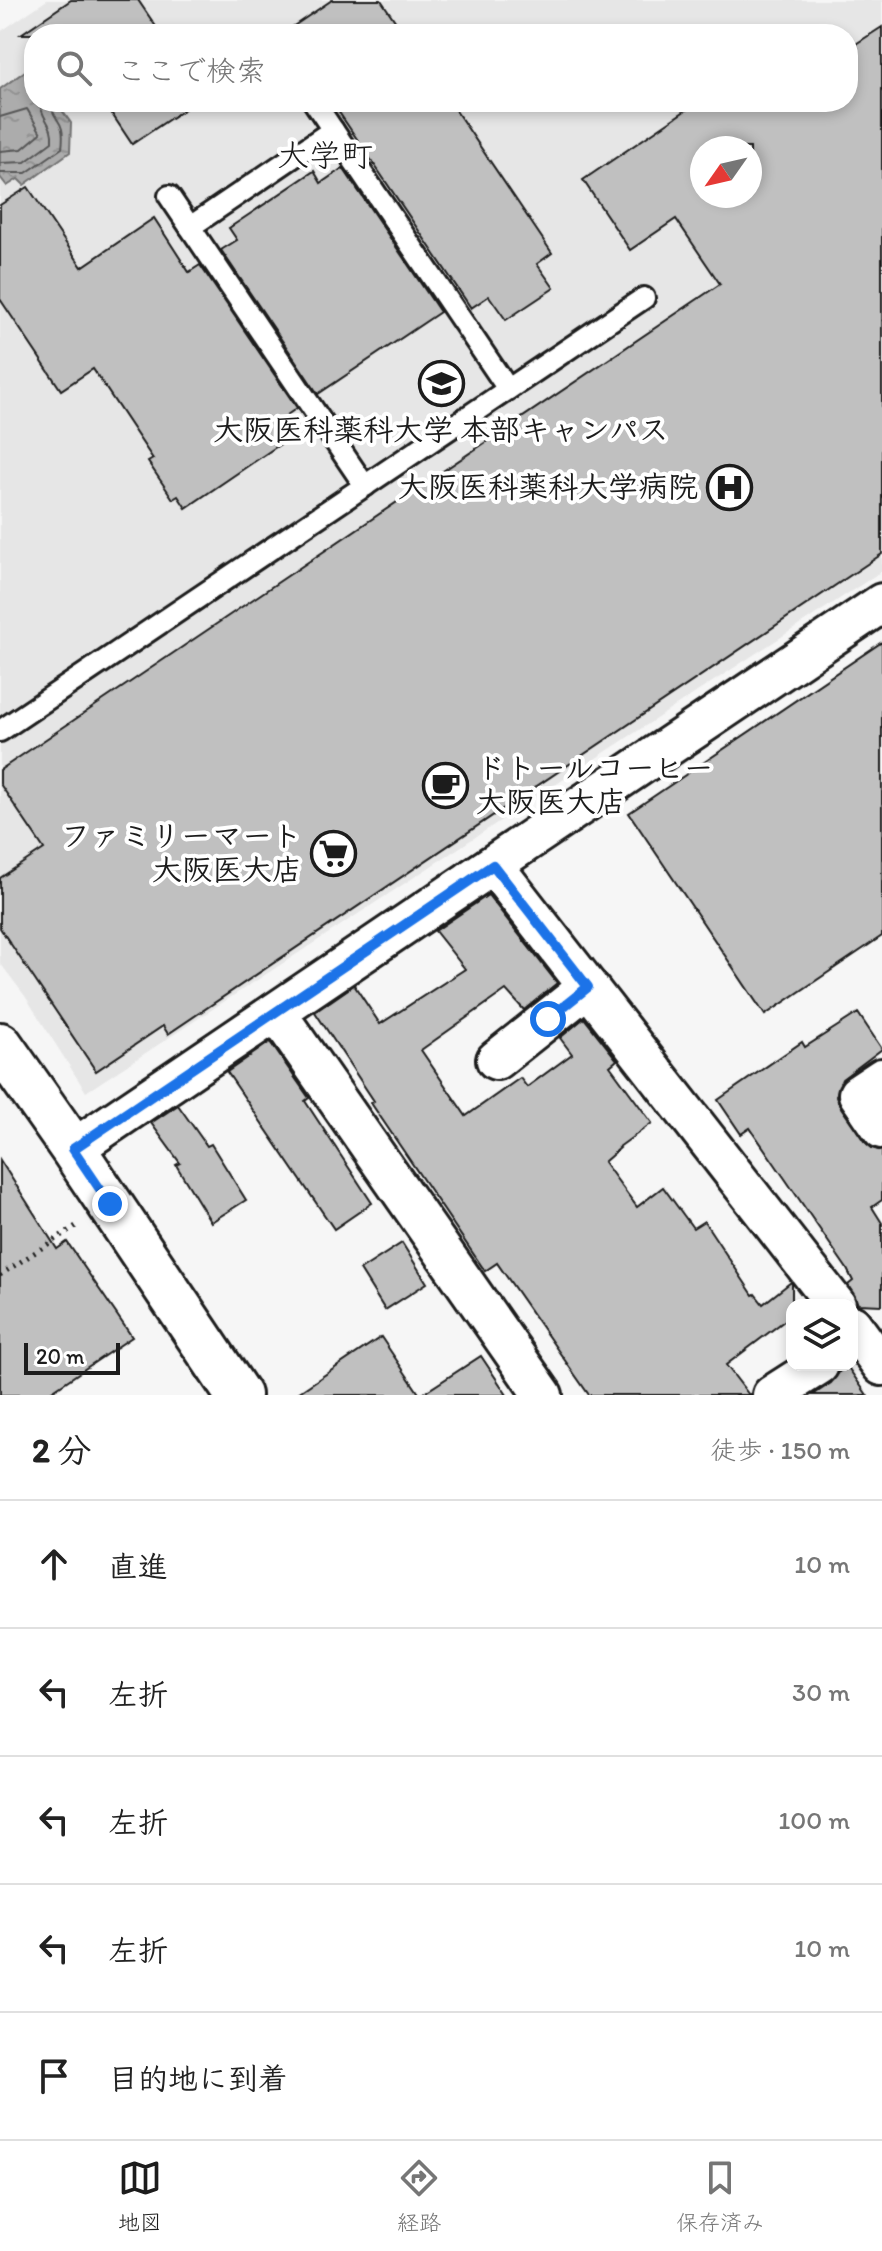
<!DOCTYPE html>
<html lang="ja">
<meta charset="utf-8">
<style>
:root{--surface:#fff;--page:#f6f6f6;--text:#222;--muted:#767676;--line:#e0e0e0;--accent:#1c1c1c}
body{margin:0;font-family:Itim,"Klee One",sans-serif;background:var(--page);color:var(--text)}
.controls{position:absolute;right:24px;bottom:24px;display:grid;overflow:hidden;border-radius:16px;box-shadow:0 4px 12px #0003}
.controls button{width:72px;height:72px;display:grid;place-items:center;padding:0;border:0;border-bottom:2px solid var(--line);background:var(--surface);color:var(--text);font:40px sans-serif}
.compass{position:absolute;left:690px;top:136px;width:72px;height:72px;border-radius:50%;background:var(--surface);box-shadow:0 4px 12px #0003;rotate:236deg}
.scale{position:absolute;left:24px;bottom:20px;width:96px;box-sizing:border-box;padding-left:8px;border:4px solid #1c1c1c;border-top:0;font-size:22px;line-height:28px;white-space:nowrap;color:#1c1c1c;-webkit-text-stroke:6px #fff;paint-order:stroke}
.stop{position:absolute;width:24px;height:24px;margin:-18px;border:6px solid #1a73e8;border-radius:50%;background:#fff}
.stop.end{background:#1a73e8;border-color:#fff;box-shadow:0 2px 8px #0008}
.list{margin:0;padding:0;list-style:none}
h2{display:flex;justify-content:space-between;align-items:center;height:104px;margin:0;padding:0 32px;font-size:34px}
h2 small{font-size:26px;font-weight:400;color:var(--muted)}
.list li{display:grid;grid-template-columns:52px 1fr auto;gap:24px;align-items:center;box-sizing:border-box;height:128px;padding:0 32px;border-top:2px solid var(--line)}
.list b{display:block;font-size:30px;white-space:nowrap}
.list em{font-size:26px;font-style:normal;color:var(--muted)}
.icon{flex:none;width:44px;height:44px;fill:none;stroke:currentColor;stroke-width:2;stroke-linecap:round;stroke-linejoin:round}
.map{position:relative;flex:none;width:882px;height:1395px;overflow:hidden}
.search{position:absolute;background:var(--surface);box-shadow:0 4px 12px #0003;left:24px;right:24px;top:24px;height:88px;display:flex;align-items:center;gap:20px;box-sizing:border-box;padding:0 28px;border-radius:32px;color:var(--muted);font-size:30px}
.sheet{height:744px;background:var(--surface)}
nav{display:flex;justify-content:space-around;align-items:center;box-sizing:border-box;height:112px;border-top:2px solid var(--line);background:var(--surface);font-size:22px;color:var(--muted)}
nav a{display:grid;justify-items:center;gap:4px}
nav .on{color:var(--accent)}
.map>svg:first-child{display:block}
.built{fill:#e6e6e6;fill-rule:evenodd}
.water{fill:url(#water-ripples);stroke:#727272;stroke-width:2}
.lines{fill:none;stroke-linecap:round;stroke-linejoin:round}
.shore{stroke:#565656;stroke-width:2}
.building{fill:#c0c0c0;stroke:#1c1c1c;stroke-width:2;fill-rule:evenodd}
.service-casing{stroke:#1c1c1c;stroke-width:26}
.minor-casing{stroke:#1c1c1c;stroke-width:44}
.tertiary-casing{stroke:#1c1c1c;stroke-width:50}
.path{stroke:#1c1c1c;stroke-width:5;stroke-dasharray:2 6;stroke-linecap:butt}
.service{stroke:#fff;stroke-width:20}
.minor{stroke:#fff;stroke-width:38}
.tertiary{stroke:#fff;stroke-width:44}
.route{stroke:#1a73e8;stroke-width:10}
.labels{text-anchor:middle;stroke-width:8;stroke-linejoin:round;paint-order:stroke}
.poi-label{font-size:30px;font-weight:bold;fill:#1c1c1c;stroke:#fff;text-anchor:end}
.neighbourhood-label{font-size:32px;fill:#1c1c1c;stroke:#fff}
</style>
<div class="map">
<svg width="882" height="1395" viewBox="0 0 882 1395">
<defs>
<pattern id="water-ripples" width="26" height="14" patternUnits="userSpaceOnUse" patternTransform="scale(2)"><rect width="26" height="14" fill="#acacac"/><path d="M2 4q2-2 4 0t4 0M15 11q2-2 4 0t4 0" fill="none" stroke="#939393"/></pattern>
</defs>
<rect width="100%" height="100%" fill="#f6f6f6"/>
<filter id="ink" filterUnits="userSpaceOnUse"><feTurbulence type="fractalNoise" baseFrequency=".0125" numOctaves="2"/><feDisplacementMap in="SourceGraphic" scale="16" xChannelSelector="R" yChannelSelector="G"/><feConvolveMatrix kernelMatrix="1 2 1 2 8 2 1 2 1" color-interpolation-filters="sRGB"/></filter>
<g filter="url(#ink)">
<path class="built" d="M47 0H882V571L86 1092 25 996 0 963V32ZM34 34H848V102H34ZM702 148H750V196H702Z"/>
<path class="water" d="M31 67 34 71V102H56L71 123 70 152 24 185 18 179 7 186 0 177V89Z"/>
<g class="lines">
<g class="shore">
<path d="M0 117 27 109 41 133 22 149 0 151"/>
<path d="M0 163 25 162 52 142C54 123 41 120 40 102"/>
<path d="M0 173H26L62 148C66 118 54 124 50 102"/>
</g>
</g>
<g class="building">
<path d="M71 0H138L161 34H21Z"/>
<path d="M332 0H381L404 34H282Z"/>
<path d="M882 27V554L168 1034 163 1026 96 1071 0 928V878L44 849 0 784V770L720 284 676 219 630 250 583 180 698 102H848V49ZM702 148H750V196H702Z"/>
<path d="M104 102H195L132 144Z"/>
<path d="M332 102H450L552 253 537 264 554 288 506 320 489 296 471 308Z"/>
<path d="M343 168 440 312 318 394 221 250 237 240 229 228 314 171 321 183Z"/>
<path d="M28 187 82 267 154 218 189 272 200 265 297 408 287 415 298 432 186 508 178 496 173 499 148 462 153 459 93 369 61 390 0 299V205Z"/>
<path d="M882 642V936L765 1015 629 813Z"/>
<path d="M488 895 557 983 524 1010 506 990 421 1050 466 1116 520 1078 527 1087 572 1054 560 1038 584 1018 617 1060 610 1066 652 1123 619 1147 620 1148 604 1162 637 1207 663 1187 693 1228 704 1221 753 1295 755 1294 763 1304 791 1282 792 1284V1315L726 1365 749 1395H589L497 1263 485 1271 371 1103 374 1101 315 1012 354 985 380 1024 465 969 435 931Z"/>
<path d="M858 1013 882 1049 842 1079 836 1096 840 1106 864 1141 872 1148 882 1151V1200L872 1207 882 1223V1305L858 1304 848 1285 853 1281 847 1269 779 1170 750 1128 741 1134 718 1100 802 1042 805 1047Z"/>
<path d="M270 1042 309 1098 305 1101 372 1203 334 1229 227 1072Z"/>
<path d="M178 1105 207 1146 211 1144 246 1200 211 1222 176 1165 180 1163 151 1123Z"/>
<path d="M0 1160 57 1249 67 1242 132 1337 46 1395H0Z"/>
<path d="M402 1243 427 1283 385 1310 360 1270Z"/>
<path d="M381 1337 420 1395H295Z"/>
<path d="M481 1356 507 1395H421Z"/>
<path d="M847 1366 867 1395H813L831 1383 840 1371Z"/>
</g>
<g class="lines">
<defs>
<g id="service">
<path d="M314 102 508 389"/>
<path d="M169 196 365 486"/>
<path d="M190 227 333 130"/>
<path d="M0 731 644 298"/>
</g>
<g id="minor">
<path d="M473 878 882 603"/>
<path d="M276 1012 543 1395"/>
<path d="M496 1060 588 987"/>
<path d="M882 1078 858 1094 882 1129"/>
<path d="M73 1149 493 865 836 1305"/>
<path d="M852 1325 882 1366"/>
<path d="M772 1395 819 1365"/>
</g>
<path id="tertiary" d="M0 1045 73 1149 238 1395"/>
</defs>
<use href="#service" class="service-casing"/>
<use href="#minor" class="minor-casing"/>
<use href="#tertiary" class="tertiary-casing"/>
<path class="path" d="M0 1275 79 1224"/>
<use href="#service" class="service"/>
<use href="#minor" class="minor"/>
<use href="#tertiary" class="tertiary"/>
</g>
</g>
<g class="lines" filter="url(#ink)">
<path class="route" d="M110 1204 73 1149 493 865 588 987 548 1019"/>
</g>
<defs>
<symbol id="university-ring" viewBox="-11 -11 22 22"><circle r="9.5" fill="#fff" stroke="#1c1c1c" stroke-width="1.5"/><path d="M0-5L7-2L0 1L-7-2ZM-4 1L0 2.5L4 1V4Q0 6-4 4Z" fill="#1c1c1c"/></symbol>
<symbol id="hospital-ring" viewBox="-11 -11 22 22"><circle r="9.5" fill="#fff" stroke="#1c1c1c" stroke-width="1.5"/><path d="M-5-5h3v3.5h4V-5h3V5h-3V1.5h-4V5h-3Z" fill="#1c1c1c"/></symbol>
<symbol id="cafe-ring" viewBox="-11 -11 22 22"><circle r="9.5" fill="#fff" stroke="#1c1c1c" stroke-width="1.5"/><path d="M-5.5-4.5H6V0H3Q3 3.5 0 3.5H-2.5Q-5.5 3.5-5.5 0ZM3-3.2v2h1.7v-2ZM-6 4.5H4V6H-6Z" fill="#1c1c1c"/></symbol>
<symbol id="supermarket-ring" viewBox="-11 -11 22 22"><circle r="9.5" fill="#fff" stroke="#1c1c1c" stroke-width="1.5"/><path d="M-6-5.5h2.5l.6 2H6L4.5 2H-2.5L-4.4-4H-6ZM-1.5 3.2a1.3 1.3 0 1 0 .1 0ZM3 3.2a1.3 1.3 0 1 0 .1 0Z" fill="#1c1c1c"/></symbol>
</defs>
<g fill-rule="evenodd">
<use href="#university-ring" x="416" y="358" width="51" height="51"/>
<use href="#hospital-ring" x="704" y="462" width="51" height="51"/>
<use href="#cafe-ring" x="420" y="760" width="51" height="51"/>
<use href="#supermarket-ring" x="308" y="828" width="51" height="51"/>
</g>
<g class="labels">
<g class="poi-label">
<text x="441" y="440" text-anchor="middle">大阪医科薬科大学 本部キャンパス</text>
<text x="698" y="497">大阪医科薬科大学病院</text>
<text x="476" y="778" text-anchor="start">ドトールコーヒー<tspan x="476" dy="34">大阪医大店</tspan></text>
<text x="302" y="846">ファミリーマート<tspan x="302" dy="34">大阪医大店</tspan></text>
</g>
<g class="neighbourhood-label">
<text x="325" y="166">大学町</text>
</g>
</g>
</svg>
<div class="controls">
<button><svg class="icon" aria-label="layers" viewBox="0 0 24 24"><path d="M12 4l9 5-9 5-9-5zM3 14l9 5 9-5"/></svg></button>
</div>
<svg class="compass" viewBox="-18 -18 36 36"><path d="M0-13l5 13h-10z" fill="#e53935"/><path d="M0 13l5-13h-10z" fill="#767676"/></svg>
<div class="scale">20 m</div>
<div class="stop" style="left:548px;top:1019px"></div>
<div class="stop end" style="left:110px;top:1204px"></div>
<div class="search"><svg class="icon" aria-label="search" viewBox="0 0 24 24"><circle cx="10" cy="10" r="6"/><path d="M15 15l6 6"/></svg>ここで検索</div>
</div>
<section class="sheet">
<h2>2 分<small>徒歩 · 150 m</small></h2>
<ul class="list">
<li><svg class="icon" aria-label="ahead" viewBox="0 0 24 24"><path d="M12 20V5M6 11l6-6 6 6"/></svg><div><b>直進</b></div><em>10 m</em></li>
<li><svg class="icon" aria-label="left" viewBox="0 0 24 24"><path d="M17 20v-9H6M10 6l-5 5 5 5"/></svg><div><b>左折</b></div><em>30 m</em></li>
<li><svg class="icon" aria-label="left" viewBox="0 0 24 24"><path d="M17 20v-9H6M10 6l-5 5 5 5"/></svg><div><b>左折</b></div><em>100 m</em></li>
<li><svg class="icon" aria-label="left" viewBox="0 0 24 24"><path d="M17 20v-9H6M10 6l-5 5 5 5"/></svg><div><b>左折</b></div><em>10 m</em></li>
<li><svg class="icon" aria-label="arrive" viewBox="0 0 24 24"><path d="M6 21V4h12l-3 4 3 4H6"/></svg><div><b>目的地に到着</b></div></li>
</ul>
</section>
<nav>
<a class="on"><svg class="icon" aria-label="map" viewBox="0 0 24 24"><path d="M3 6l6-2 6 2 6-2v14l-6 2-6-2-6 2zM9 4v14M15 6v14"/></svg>地図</a>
<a><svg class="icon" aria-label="directions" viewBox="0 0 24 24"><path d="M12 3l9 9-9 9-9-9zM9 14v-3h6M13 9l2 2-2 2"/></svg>経路</a>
<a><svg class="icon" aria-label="saved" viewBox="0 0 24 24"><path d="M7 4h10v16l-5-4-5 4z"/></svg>保存済み</a>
</nav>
